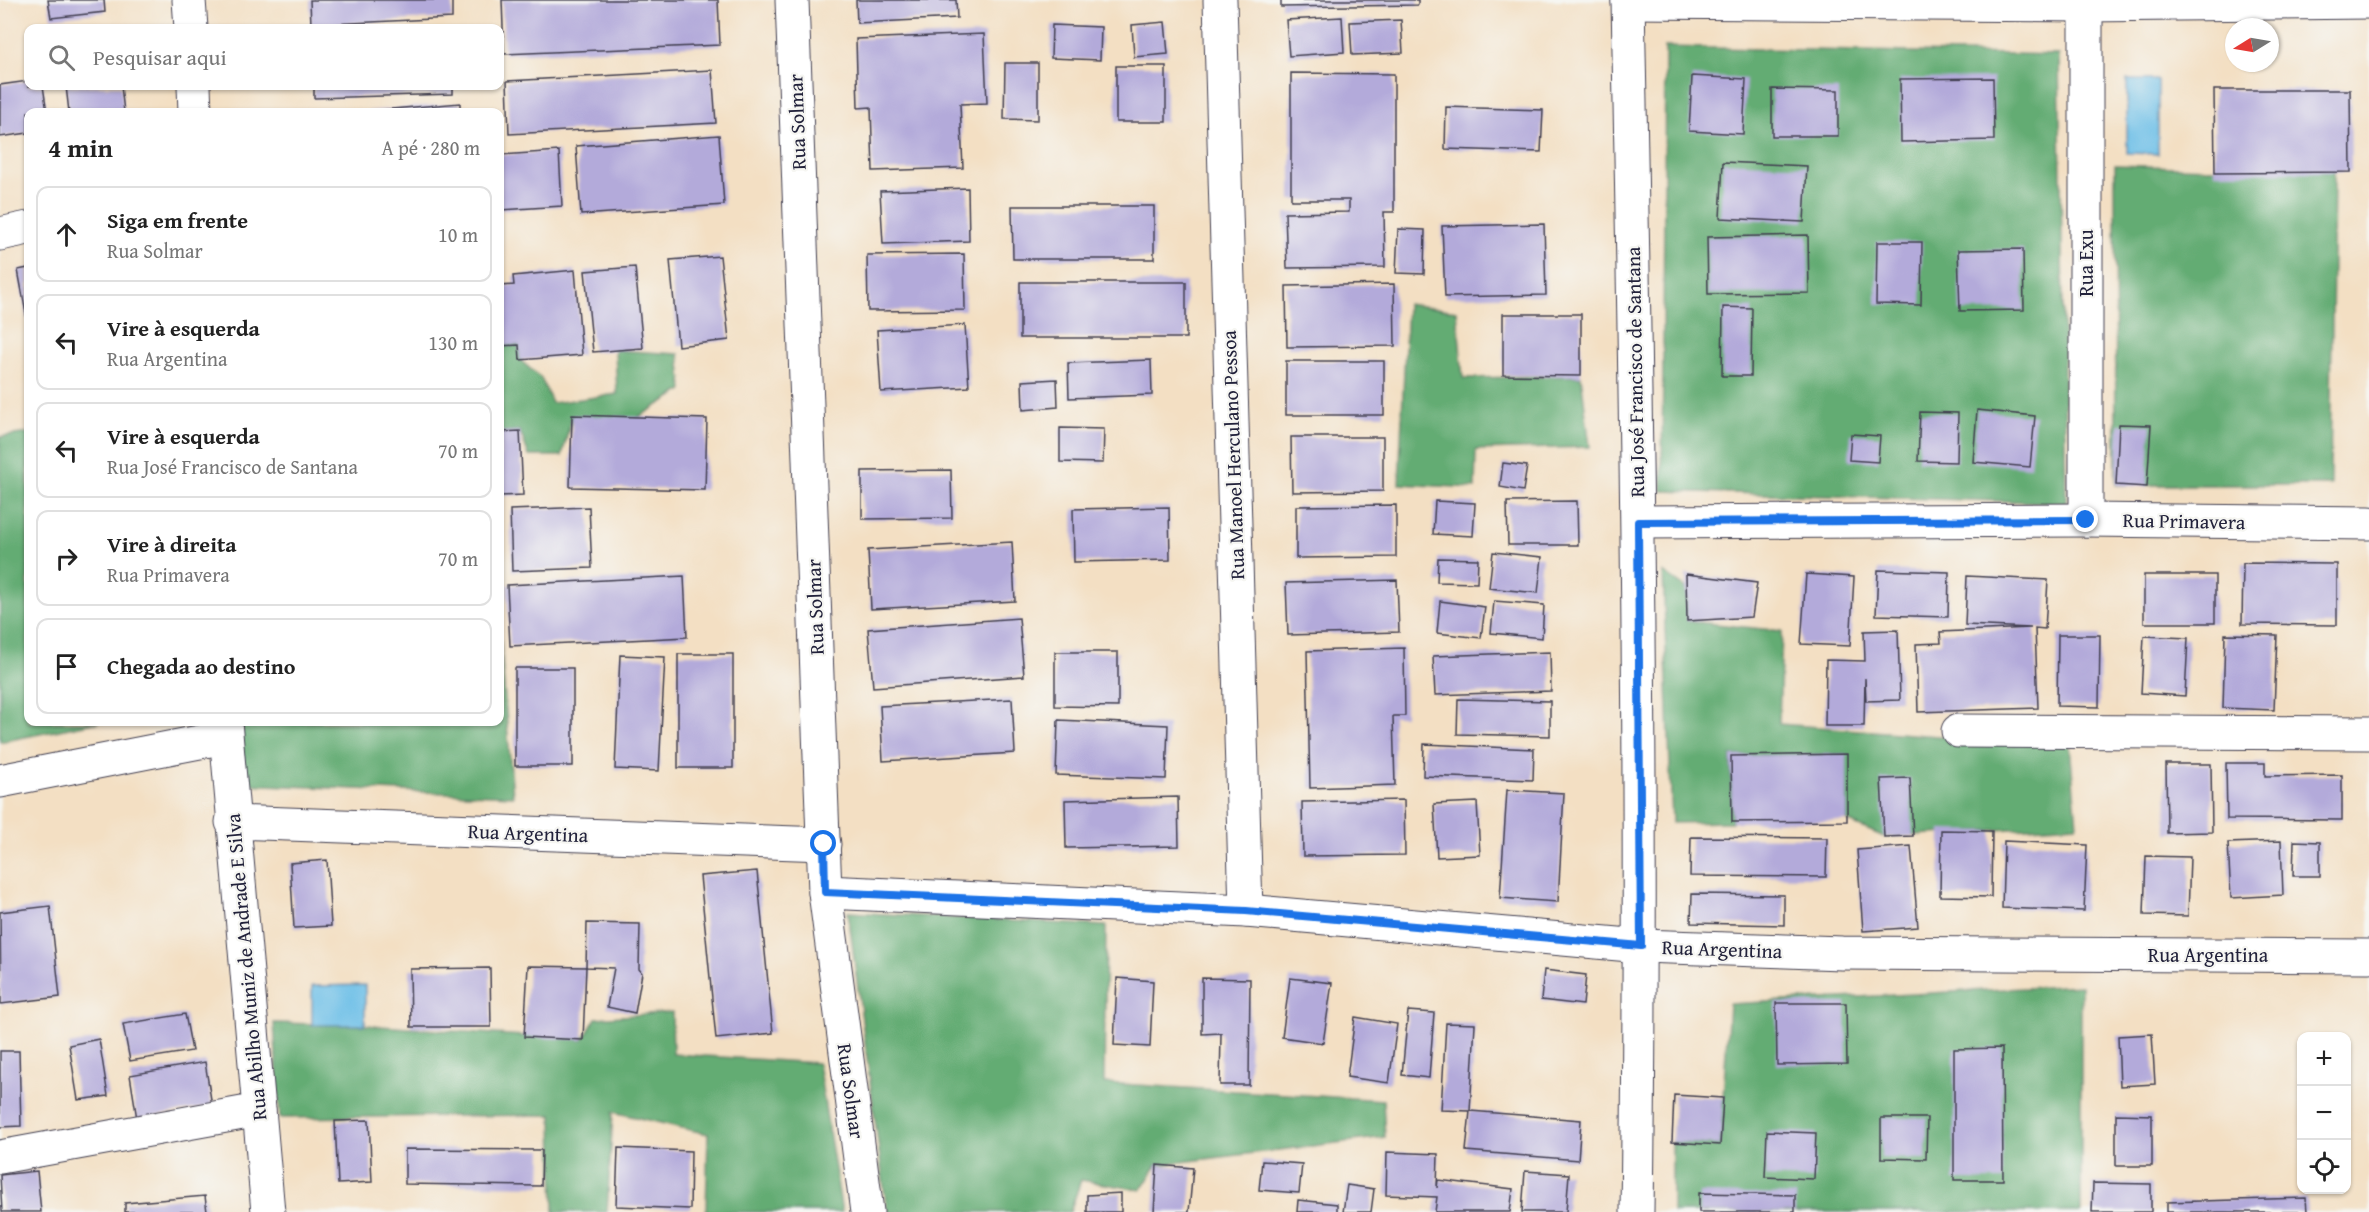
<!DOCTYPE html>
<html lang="pt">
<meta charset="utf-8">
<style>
:root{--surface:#fff;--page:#f2f2f2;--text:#222;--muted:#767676;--line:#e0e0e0}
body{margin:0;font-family:"Gentium Book Plus",serif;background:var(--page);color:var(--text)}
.controls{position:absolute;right:18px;bottom:18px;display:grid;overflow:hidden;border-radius:12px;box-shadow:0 2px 4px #0004}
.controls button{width:54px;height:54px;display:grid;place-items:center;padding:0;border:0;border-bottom:2px solid var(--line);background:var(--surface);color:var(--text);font:30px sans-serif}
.compass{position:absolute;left:2225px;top:18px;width:54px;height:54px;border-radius:50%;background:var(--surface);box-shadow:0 2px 4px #0004;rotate:259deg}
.stop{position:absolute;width:18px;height:18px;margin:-14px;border:4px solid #1a73e8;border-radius:50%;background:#fff}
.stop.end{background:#1a73e8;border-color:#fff;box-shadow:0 2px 6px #0008}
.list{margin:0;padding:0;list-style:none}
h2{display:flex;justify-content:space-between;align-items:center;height:78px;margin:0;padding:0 24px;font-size:26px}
h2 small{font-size:20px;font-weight:400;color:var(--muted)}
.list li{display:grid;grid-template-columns:39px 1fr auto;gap:18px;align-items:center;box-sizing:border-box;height:96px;margin:0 12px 12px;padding:0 12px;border:2px solid var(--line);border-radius:12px}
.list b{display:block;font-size:22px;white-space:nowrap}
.list p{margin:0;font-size:20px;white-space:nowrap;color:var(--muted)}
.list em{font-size:20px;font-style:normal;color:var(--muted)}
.icon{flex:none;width:33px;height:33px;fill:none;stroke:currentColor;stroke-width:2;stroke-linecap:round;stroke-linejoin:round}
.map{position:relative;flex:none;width:2369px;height:1212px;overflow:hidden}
.search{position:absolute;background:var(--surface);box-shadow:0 2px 4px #0004;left:24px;top:24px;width:480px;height:66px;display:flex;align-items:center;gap:15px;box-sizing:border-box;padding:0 21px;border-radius:12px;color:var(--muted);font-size:22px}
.panel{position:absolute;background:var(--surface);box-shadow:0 2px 4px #0004;left:24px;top:108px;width:480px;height:618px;border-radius:12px}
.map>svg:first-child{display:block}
.forest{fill:#63ac73;stroke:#426757;stroke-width:1.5}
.water{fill:#6bbee7;stroke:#467091;stroke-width:1.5}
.building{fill:#b3aada}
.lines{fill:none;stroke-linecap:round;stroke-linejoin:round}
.minor-casing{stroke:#413e4f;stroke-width:35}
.minor{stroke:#fff;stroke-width:33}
.route{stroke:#1a73e8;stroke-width:8}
.labels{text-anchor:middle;stroke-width:4.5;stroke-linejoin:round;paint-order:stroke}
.street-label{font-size:20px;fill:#22223b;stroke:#f6f6f2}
</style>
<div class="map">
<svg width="2369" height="1212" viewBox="0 0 2369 1212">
<rect width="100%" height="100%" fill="#f6f6f2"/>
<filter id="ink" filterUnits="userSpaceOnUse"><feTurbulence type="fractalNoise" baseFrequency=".0167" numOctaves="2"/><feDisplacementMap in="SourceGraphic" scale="12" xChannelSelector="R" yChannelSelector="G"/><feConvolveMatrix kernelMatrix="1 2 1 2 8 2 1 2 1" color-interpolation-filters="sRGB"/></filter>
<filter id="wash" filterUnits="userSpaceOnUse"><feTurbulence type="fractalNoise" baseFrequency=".008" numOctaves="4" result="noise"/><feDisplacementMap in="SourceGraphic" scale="24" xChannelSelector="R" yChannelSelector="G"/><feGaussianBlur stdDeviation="1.35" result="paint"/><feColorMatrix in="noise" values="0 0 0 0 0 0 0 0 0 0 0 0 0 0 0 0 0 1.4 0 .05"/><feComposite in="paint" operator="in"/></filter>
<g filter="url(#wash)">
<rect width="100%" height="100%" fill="#f3dfc3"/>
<g class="forest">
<path d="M1665 47 2059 55 2066 503 1662 491Z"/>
<path d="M2115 165 2334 172 2330 485H2116Z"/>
<path d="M1407 304 1457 311 1463 378 1581 376 1590 447 1476 450 1475 488 1399 484Z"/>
<path d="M519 345 520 360 541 378 552 403 617 394 615 350 679 354 683 390 637 418 572 416 562 456H529L520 431 500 432V346Z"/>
<path d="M28 433V722H99L0 742V437Z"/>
<path d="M1663 572 1686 588 1687 621 1782 631 1779 724 2070 746 2077 825 1884 837 1847 821 1846 754 1731 756 1732 822 1672 823Z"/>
<path d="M500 639 513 796 243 784 242 722H500Z"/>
<path d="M848 912 1106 926 1104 1083 1383 1100 1385 1137 1157 1165 1141 1190 1081 1180 1070 1212H887Z"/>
<path d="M2081 985V1212H1672V1142L1720 1145 1729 1004Z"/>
<path d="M672 1012 673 1054 818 1063 842 1212H706L708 1134 613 1112 607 1212H554L552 1115 280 1118 274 1023 365 1025 583 1040 596 1018Z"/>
</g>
<g class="water">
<path d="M2127 80H2158V154L2127 153Z"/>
<path d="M365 985V1025H312V986Z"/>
</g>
<g id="blocks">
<g class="building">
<path d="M48 0H104L105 12 51 18Z"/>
<path d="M310 0H452V18L311 25Z"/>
<path d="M502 0H718L720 45 504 54Z"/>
<path d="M856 0H956L957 18 857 23Z"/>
<path d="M1281 0H1418V5L1281 7Z"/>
<path d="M1342 17 1344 52 1289 56 1286 20Z"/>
<path d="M1401 20 1403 53 1352 55 1350 22Z"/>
<path d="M1165 22 1168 54 1134 57 1132 25Z"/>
<path d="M1052 25 1101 27 1100 60 1051 58Z"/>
<path d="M984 34 987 103 960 104 963 168 873 171 871 107 858 108 856 39Z"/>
<path d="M1005 63H1038V120L1004 119Z"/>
<rect x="1116" y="66" width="50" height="56"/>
<path d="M712 70 716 123 509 134 507 81Z"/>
<path d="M1291 73 1394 74V212H1384L1385 267 1287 268 1285 213 1349 212V200H1291Z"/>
<path d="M1692 76 1746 79 1743 134 1689 131Z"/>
<path d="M1993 78 1994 140 1901 142 1900 79Z"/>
<path d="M28 81V86H43L47 112H28V133L0 137V85Z"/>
<path d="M66 86H121L124 112H69Z"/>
<path d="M314 86H453V94L314 98Z"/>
<path d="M1772 89 1838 90V136H1772Z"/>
<path d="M2214 90H2350L2351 172 2215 173Z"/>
<path d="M460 103V112H369V111Z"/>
<path d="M1446 107 1543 110 1541 152 1445 149Z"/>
<path d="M719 135 724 205 581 215 576 146Z"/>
<path d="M559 151 562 206 500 210V155Z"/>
<path d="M1723 162 1807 166 1804 222 1720 218Z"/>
<path d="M968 188 969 241 883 244 880 191Z"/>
<path d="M1012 206H1154V259H1013Z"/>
<path d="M1544 224 1546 295 1445 297 1442 226Z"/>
<path d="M1398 229 1425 230 1424 274 1396 273Z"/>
<path d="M1808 235 1809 293 1708 294 1707 237Z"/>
<path d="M1877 242H1922L1921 305 1876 304Z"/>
<path d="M2023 249 2024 310 1960 311 1958 250Z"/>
<path d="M964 254 965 310 868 311 867 255Z"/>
<path d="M720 256 729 340 678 346 670 260Z"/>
<path d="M635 267 643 348 593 352 585 271Z"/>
<path d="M28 268V319H27L18 270Z"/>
<path d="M575 270 582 355 520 360 519 345 500 346V286L514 285 513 276Z"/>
<rect x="1020" y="282" width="166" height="56"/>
<path d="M1394 284 1395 346 1287 347 1286 286Z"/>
<path d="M1723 307 1752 308 1751 376H1722Z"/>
<path d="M1503 314H1581V376L1503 375Z"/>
<path d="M965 325 969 387 881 392 877 330Z"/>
<path d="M1151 360 1152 395 1069 398 1068 363Z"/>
<rect x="1286" y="361" width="98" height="54"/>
<path d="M1057 379 1058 407 1023 410 1022 381Z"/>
<path d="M1977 410 2035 416 2030 467 1973 462Z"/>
<path d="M1920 412 1958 413 1957 462 1918 461Z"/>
<path d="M572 415 707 419 705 490 570 487Z"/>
<path d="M2119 424 2151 425 2147 487 2116 485Z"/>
<path d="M1060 428 1104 429 1103 463 1060 462Z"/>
<path d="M520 431 523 495 500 496V432Z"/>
<path d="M1851 434 1880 436 1878 462 1849 460Z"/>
<path d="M1291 437H1383V491L1292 492Z"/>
<path d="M1503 463 1527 466 1523 491 1500 487Z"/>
<path d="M951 470 952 518 862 519V471Z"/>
<path d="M1435 501 1475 503 1473 536 1433 534Z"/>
<path d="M1577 501 1578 545H1508L1507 502Z"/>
<path d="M1396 505V557L1296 558V506Z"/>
<path d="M589 507 592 568 512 571 510 510Z"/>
<path d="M1169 507 1170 560 1074 562 1073 509Z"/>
<path d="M1012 542 1015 601 871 609 868 550Z"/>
<path d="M1493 552 1542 557 1538 593 1489 588Z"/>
<path d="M1438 558 1478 559 1477 583 1437 582Z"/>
<path d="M2243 563 2337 564V625L2242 624Z"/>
<path d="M1878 570 1949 572 1948 617 1876 615Z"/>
<path d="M1686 574 1757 583 1752 617 1687 621Z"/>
<path d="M1806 574 1854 577 1850 646 1801 644Z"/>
<rect x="2144" y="575" width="71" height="48"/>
<path d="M684 576 687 637 510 646 507 585Z"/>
<path d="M1967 576 2048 580 2045 629 2035 628 2038 708 1918 712 1916 644 1941 643 1940 632 2031 628 1965 625Z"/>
<path d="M1397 580 1399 632 1288 635 1286 583Z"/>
<path d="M1440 601 1485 607 1481 638 1437 633Z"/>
<path d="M1494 601 1544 605 1542 638 1491 633Z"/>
<path d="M1019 618 1024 676 873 687 868 629Z"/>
<path d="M1898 630 1900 700 1866 701 1865 678 1864 726H1825L1826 660 1865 661 1864 631Z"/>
<path d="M2225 634 2277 635 2274 710 2223 708Z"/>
<path d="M2058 635H2100L2099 707 2057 706Z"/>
<path d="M2144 636 2188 638 2185 696 2141 693Z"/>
<path d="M1404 648 1405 716H1393L1395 785 1310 788 1307 651Z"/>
<path d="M1055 652H1118V707L1055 706Z"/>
<path d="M1550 652 1551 691 1435 695 1433 656Z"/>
<rect x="678" y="654" width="55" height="114"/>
<path d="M620 655 665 657 659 771 615 769Z"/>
<rect x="515" y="668" width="58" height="98"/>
<path d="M1012 699 1015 753 883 761 880 706Z"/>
<path d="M1458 699 1550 701V736L1457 734Z"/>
<path d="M1058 720 1168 725 1166 779 1056 775Z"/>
<path d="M1424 744 1534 749 1533 780 1423 776Z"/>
<path d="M1847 754V821L1732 822 1731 756Z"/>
<path d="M2226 763H2265V776L2342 775V820L2227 819Z"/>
<path d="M2166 764H2211L2212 832 2167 833Z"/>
<path d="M1910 778 1913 836 1884 837 1881 779Z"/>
<path d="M1507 790 1564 793 1558 902 1500 898Z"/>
<path d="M1178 797 1179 846 1066 848 1065 800Z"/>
<path d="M1404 800 1405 855 1303 856 1302 802Z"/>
<path d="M1477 802 1480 855 1437 857 1434 804Z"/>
<path d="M1941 830 1992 831 1991 897 1940 896Z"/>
<path d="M1691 837 1827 838 1826 877 1690 876Z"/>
<path d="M2004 841 2087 845 2084 911 2002 908Z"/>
<path d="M2281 841 2283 895 2231 898 2228 843Z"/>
<path d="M2294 841 2320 842V876H2293Z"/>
<path d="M1911 846 1918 927 1863 931 1857 850Z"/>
<path d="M2146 856 2190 857 2188 916 2144 915Z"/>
<path d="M327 860 331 926 294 928 290 863Z"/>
<path d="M757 871 773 1033 716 1039 700 876Z"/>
<path d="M1692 894 1784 895V925L1691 923Z"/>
<path d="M50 906 60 997 1 1004 0 912Z"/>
<path d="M587 923 640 924 639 969 642 973 635 1013 607 1007 614 968 586 967Z"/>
<path d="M528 966 586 967 583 1040 524 1037Z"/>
<path d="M490 968 491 1027H411L410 969Z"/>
<path d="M1544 970 1586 975 1583 1005 1541 1000Z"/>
<path d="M1117 978 1153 981 1150 1047 1114 1045Z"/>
<path d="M1202 978 1250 979 1249 1085H1220L1221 1033 1202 1034Z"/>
<path d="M1290 978 1332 983 1323 1043 1282 1037Z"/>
<path d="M1776 1003H1846L1847 1064 1777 1065Z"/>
<path d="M1408 1011 1434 1013 1429 1078 1402 1075Z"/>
<path d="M185 1014 192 1051 130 1061 123 1024Z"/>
<path d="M1355 1017 1397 1024 1389 1083 1347 1077Z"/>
<path d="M1446 1023 1475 1024 1470 1111 1441 1110Z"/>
<path d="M2152 1034 2155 1084 2120 1086 2118 1036Z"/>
<path d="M99 1039 108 1096 78 1100 69 1045Z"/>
<path d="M2002 1048 2003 1180H1954V1049Z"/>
<path d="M0 1051H19L21 1126 0 1127Z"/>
<path d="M205 1062 212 1106 137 1119 130 1075Z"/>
<path d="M1674 1095 1723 1098 1720 1145 1672 1142Z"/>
<path d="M1470 1111 1581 1120 1578 1160 1466 1151Z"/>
<path d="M2116 1114 2152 1115V1166H2116Z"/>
<path d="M1881 1118H1927L1926 1159 1881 1158Z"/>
<path d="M369 1120 372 1182 338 1184 335 1121Z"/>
<path d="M1767 1131 1816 1133 1814 1179 1765 1177Z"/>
<path d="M618 1148 691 1151 690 1209 616 1206Z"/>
<path d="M405 1149 542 1150 541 1186 405 1184Z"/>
<path d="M1387 1152 1438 1154 1437 1188 1438 1180 1513 1189 1510 1212H1435L1437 1197 1386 1195Z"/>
<path d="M1262 1161 1302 1164 1299 1193 1259 1190Z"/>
<path d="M1157 1165 1193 1168 1189 1212H1154Z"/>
<path d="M37 1171 41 1212H2L0 1175Z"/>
<path d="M1525 1171 1569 1174 1566 1212H1522Z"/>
<path d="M2093 1183 2151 1184V1212H2092Z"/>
<path d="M1347 1185 1374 1189 1371 1212H1343Z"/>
<path d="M1121 1193V1212H1087V1195Z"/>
<path d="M1699 1193 1795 1195V1212H1699Z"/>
<path d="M205 1196 207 1212H125V1203Z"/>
<path d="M2306 1198 2307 1212H2167V1202Z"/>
<path d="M1298 1200 1337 1204V1212H1297Z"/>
</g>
</g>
</g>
<g filter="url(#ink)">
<use href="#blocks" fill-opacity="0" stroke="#413e4f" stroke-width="1.5"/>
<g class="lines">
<defs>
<g id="minor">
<path d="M189 0 191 28"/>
<path d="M792 0 825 892 867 1212"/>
<path d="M1220 0 1246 911"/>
<path d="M1628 0C1636 404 1643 808 1637 1212"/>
<path d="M1628 2 2086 5 2369 2"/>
<path d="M2086 5V520"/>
<path d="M194 86 195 112"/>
<path d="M0 234 28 228"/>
<path d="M1638 522 2086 520 2369 523"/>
<path d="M225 722 268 1212"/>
<path d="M1958 731 2369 733"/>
<path d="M0 781 225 737"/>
<path d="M232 822 824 844"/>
<path d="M825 892 1246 911 1641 946 1842 953 2369 956"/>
<path d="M0 1157 259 1110"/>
</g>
</defs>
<use href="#minor" class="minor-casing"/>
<use href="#minor" class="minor"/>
</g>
</g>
<g class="lines" filter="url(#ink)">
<path class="route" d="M824 844 825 892 1246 911 1641 946 1638 522 2086 520"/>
</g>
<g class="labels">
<g class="street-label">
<text transform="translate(797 122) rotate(-92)" y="7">Rua Solmar</text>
<text transform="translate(2086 263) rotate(-90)" y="7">Rua Exu</text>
<text transform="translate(1635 372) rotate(-91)" y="7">Rua José Francisco de Santana</text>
<text transform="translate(1233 455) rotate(-92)" y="7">Rua Manoel Herculano Pessoa</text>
<text transform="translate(2184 521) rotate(1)" y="7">Rua Primavera</text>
<text transform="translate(815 607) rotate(-92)" y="7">Rua Solmar</text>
<text transform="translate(528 833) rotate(2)" y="7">Rua Argentina</text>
<text transform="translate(1722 949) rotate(2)" y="7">Rua Argentina</text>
<text x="2208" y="962">Rua Argentina</text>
<text transform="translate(246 967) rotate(-95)" y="7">Rua Abilho Muniz de Andrade E Silva</text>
<text transform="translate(851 1091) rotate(82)" y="7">Rua Solmar</text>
</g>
</g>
</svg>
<div class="controls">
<button>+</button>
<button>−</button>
<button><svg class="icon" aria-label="locate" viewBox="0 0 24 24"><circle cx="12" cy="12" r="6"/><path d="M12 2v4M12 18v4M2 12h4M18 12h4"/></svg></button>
</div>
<svg class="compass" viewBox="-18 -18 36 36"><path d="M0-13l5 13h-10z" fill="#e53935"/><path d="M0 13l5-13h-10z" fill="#767676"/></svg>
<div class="stop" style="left:824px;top:844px"></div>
<div class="stop end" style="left:2086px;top:520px"></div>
<div class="search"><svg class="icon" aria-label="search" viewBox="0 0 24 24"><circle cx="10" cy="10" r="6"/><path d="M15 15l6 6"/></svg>Pesquisar aqui</div>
<section class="panel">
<h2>4 min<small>A pé · 280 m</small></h2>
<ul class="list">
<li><svg class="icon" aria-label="ahead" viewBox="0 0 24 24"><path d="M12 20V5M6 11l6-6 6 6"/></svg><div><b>Siga em frente</b><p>Rua Solmar</p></div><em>10 m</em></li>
<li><svg class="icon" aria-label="left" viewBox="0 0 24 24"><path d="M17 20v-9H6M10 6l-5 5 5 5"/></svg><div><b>Vire à esquerda</b><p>Rua Argentina</p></div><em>130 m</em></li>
<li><svg class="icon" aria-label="left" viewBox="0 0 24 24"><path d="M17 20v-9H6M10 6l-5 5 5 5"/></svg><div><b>Vire à esquerda</b><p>Rua José Francisco de Santana</p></div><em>70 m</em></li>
<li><svg class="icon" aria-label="right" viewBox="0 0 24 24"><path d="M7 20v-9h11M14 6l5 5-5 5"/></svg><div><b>Vire à direita</b><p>Rua Primavera</p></div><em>70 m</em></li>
<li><svg class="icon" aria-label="arrive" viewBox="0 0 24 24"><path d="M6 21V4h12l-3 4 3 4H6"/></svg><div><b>Chegada ao destino</b></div></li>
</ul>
</section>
</div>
